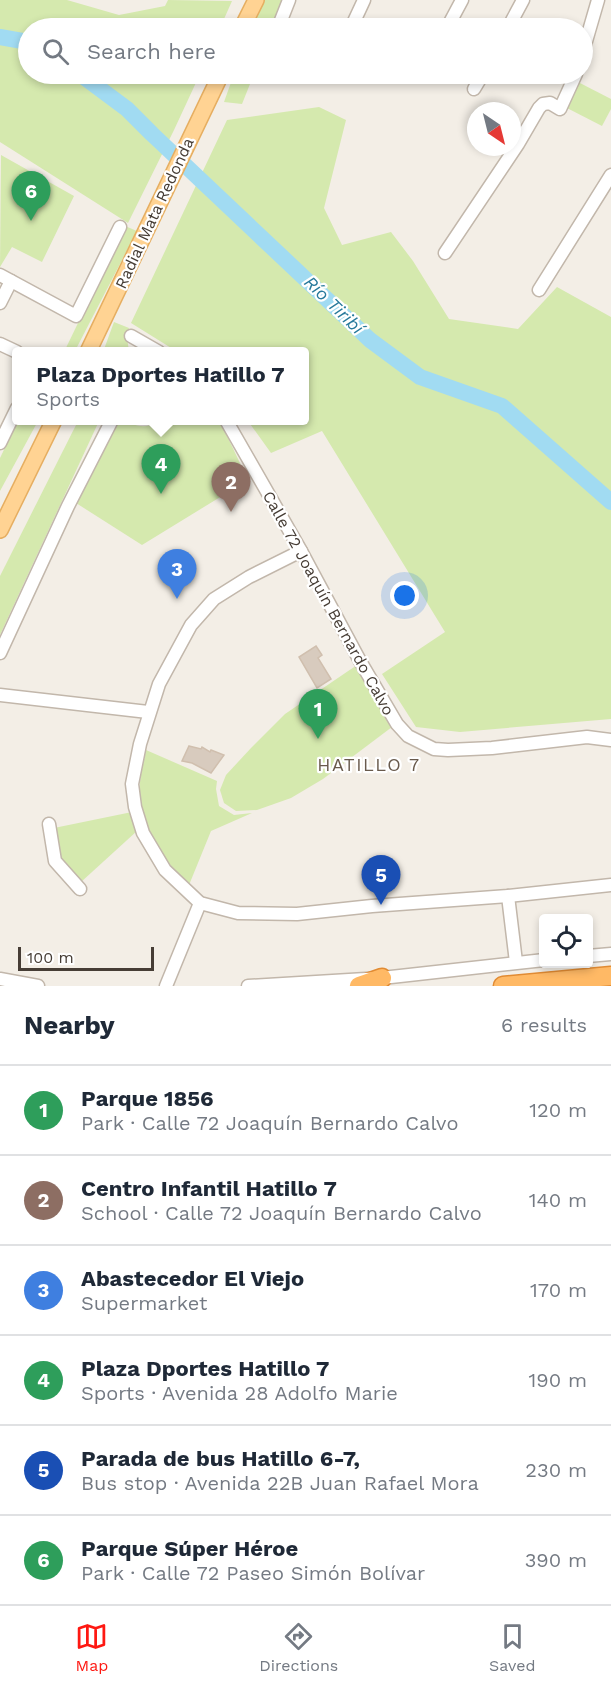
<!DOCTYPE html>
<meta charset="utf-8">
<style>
:root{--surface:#fff;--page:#f2f2f3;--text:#1f2937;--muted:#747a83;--line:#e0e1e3;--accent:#fe1812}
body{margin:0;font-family:"Work Sans",sans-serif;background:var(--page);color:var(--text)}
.controls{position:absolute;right:18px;bottom:18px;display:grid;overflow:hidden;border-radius:6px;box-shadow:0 3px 9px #0003}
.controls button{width:54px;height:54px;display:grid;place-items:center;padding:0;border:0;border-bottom:2px solid var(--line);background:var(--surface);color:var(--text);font:30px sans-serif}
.compass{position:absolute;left:467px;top:102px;width:54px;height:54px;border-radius:50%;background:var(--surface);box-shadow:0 3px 9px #0003;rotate:145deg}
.scale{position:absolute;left:18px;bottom:15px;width:136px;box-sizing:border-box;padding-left:6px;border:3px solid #463d35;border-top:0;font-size:16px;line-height:21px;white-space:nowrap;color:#463d35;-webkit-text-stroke:4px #fff;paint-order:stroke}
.you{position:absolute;left:405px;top:596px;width:21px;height:21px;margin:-15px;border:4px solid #fff;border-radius:50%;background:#1a73e8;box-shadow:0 0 0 9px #1a73e833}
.badge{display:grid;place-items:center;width:39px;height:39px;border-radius:50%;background:var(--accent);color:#fff;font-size:20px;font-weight:700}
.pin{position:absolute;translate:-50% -50px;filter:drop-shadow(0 2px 3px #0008)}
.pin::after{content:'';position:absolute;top:32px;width:21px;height:18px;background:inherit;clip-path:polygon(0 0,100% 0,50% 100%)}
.popup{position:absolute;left:12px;top:347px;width:297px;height:78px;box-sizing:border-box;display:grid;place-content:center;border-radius:6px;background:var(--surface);filter:drop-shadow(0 2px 4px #0005);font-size:20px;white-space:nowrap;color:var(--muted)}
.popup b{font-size:22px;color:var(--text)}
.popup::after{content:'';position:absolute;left:50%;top:100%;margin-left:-12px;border:12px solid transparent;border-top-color:var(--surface)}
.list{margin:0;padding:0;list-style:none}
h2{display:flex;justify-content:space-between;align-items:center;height:78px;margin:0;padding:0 24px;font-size:26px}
h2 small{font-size:20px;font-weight:400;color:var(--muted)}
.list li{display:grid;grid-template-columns:39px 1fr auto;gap:18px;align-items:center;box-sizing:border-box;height:90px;padding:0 24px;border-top:2px solid var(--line)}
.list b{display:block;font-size:22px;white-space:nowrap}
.list p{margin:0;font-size:20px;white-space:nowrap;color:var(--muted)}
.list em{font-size:20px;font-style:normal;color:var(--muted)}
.icon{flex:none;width:33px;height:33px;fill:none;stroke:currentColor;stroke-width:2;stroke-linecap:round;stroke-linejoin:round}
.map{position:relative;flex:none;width:611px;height:986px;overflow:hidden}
.search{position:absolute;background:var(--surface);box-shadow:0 3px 9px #0003;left:18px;right:18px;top:18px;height:66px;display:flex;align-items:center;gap:15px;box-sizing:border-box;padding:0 21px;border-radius:33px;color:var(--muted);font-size:22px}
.sheet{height:618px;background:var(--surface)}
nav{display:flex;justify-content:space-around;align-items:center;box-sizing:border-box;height:84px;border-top:2px solid var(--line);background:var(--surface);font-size:16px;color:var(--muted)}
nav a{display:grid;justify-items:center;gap:3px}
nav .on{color:var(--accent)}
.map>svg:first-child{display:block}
.green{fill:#d5e9ae}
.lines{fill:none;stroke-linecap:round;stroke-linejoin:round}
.river{stroke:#a1dbf2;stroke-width:16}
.building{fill:#d8cbbe;stroke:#d0bfae;stroke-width:1.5}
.minor-casing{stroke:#c2b7ab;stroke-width:15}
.major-casing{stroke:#e6ae61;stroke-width:18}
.highway-casing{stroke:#e18b33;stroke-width:21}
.minor{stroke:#fff;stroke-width:12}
.major{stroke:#ffd393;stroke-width:15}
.highway{stroke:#ffb965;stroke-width:18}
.labels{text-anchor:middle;stroke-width:4.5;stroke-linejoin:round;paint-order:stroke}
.street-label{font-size:16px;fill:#463d35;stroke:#fff}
.water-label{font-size:18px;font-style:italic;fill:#287a9c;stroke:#fff}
.neighbourhood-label{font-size:18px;letter-spacing:1.5px;fill:#695a4c;stroke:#fff}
</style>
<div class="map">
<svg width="611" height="986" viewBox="0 0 611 986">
<rect width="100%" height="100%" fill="#f3eee6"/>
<g class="green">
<path d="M0 0H67L119 15 165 6 168 0 232 1 220 28H28V74H200L174 130 128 223 0 142Z"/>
<path d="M263 0H282L271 28H251Z"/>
<path d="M234 74H254L242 104 224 102Z"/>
<path d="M578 82 611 99V109L602 126 565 107Z"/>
<path d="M319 107 346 120 324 208 342 245 391 232 413 261 449 319 518 329 557 287 611 317V719L460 732 416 727 382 674 445 632 322 431 271 453 248 421 305 420V352L176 351 131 323 227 120Z"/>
<path d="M1 155 74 196 42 262 12 247 0 267Z"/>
<path d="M125 226 137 231 75 351 64 352Z"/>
<path d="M114 322 129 328 127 338 129 351 103 352Z"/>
<path d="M18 421H38L0 491V458Z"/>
<path d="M78 421H99L0 635V576Z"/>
<path d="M118 421C131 421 144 433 156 421H220L248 480 142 545 76 503Z"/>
<path d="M357 665 392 727 323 779 291 798 257 810 236 811 224 803 220 790 226 775 251 748 285 714Z"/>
<path d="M146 750 217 781 216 789 219 806 234 815 252 813 211 831 189 885C161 858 137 823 140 782 141 772 144 761 146 750Z"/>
<path d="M132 812 137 831 81 882 59 858 54 828Z"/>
</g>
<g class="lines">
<g class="river">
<path d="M0 37 28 42"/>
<path d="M80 74 127 109 152 134 370 340 420 377 502 406 611 502"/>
</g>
</g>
<g class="building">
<path d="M316 646 322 655 318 658 331 679 317 688 299 657Z"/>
<path d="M189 746 201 749 202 747 210 752 211 750 224 755 211 773 192 763 182 761Z"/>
</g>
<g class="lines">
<defs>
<g id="minor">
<path d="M278 28 289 0"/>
<path d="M351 28 364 0"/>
<path d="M447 28 462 0"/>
<path d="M508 28 523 0"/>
<path d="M582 55 598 0"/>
<path d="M474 89 483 74"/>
<path d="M445 253 518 144 539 108 543 104 550 103 560 109 576 74"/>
<path d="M0 275 76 316 120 227"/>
<path d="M539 290 611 175"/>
<path d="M0 303 11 281"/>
<path d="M131 336 159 352"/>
<path d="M0 344 17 352"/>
<path d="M226 420 301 551 360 661 397 724 408 736 434 749 448 750 492 748 587 737 611 740"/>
<path d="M0 443 17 408"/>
<path d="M301 551 249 577 214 599 191 625 159 684 140 744 132 784 135 807 143 833 165 870 200 903 238 913 297 914 372 906 508 896 611 885"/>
<path d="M0 653 68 506 112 420"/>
<path d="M0 695 148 712"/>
<path d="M49 824 55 861 80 889"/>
<path d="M508 896 516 962"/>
<path d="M588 956 611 954"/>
<path d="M0 979 38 986"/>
<path d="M166 986 200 903"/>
<path d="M248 986 382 978 544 960"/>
</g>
<g id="major">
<path d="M242 28 256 0"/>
<path d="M88 352 221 74"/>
<path d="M0 530 54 420"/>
</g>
<g id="highway">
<path d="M359 986 382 978"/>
<path d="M503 986 611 976"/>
</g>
</defs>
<use href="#minor" class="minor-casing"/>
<use href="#major" class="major-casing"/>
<use href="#highway" class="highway-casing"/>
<use href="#minor" class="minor"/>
<use href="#major" class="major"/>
<use href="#highway" class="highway"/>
</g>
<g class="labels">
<g class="street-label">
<text transform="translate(154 213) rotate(-65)" y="6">Radial Mata Redonda</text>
<text transform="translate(329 603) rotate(61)" y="6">Calle 72 Joaquín Bernardo Calvo</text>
</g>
<g class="water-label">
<text transform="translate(334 305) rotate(44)" y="6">Río Tiribí</text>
</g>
<g class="neighbourhood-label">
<text x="369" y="771">HATILLO 7</text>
</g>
</g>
</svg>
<div class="controls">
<button><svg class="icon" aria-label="locate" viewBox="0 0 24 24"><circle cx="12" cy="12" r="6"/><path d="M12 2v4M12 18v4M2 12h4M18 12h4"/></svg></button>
</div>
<svg class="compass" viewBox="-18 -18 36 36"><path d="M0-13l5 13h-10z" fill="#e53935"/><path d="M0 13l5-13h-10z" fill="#747a83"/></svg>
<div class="scale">100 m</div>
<div class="you"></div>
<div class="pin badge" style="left:318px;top:739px;background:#2e9e5b">1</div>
<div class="pin badge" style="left:231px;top:512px;background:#8d6e63">2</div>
<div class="pin badge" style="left:177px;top:599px;background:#3f7fe0">3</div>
<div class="pin badge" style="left:161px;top:494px;background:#2e9e5b">4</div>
<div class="popup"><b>Plaza Dportes Hatillo 7</b>Sports</div>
<div class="pin badge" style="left:381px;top:905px;background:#1a4fb4">5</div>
<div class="pin badge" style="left:31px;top:221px;background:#2e9e5b">6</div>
<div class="search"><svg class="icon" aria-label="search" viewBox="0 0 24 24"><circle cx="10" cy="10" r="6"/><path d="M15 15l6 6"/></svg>Search here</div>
</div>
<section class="sheet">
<h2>Nearby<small>6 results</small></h2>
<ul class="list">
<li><span class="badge" style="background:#2e9e5b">1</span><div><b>Parque 1856</b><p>Park · Calle 72 Joaquín Bernardo Calvo</p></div><em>120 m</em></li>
<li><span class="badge" style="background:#8d6e63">2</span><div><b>Centro Infantil Hatillo 7</b><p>School · Calle 72 Joaquín Bernardo Calvo</p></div><em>140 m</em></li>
<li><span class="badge" style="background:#3f7fe0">3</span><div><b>Abastecedor El Viejo</b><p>Supermarket</p></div><em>170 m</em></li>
<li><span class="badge" style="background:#2e9e5b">4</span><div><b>Plaza Dportes Hatillo 7</b><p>Sports · Avenida 28 Adolfo Marie</p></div><em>190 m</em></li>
<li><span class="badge" style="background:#1a4fb4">5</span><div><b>Parada de bus Hatillo 6-7,</b><p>Bus stop · Avenida 22B Juan Rafael Mora</p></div><em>230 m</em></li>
<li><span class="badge" style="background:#2e9e5b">6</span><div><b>Parque Súper Héroe</b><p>Park · Calle 72 Paseo Simón Bolívar</p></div><em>390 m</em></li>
</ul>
</section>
<nav>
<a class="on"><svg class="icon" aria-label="map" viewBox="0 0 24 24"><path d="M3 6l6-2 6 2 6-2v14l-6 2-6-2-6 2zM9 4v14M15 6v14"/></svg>Map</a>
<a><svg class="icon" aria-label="directions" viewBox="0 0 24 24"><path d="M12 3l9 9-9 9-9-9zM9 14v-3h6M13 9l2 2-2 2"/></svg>Directions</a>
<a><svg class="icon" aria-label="saved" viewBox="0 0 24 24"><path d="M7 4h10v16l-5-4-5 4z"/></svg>Saved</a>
</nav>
